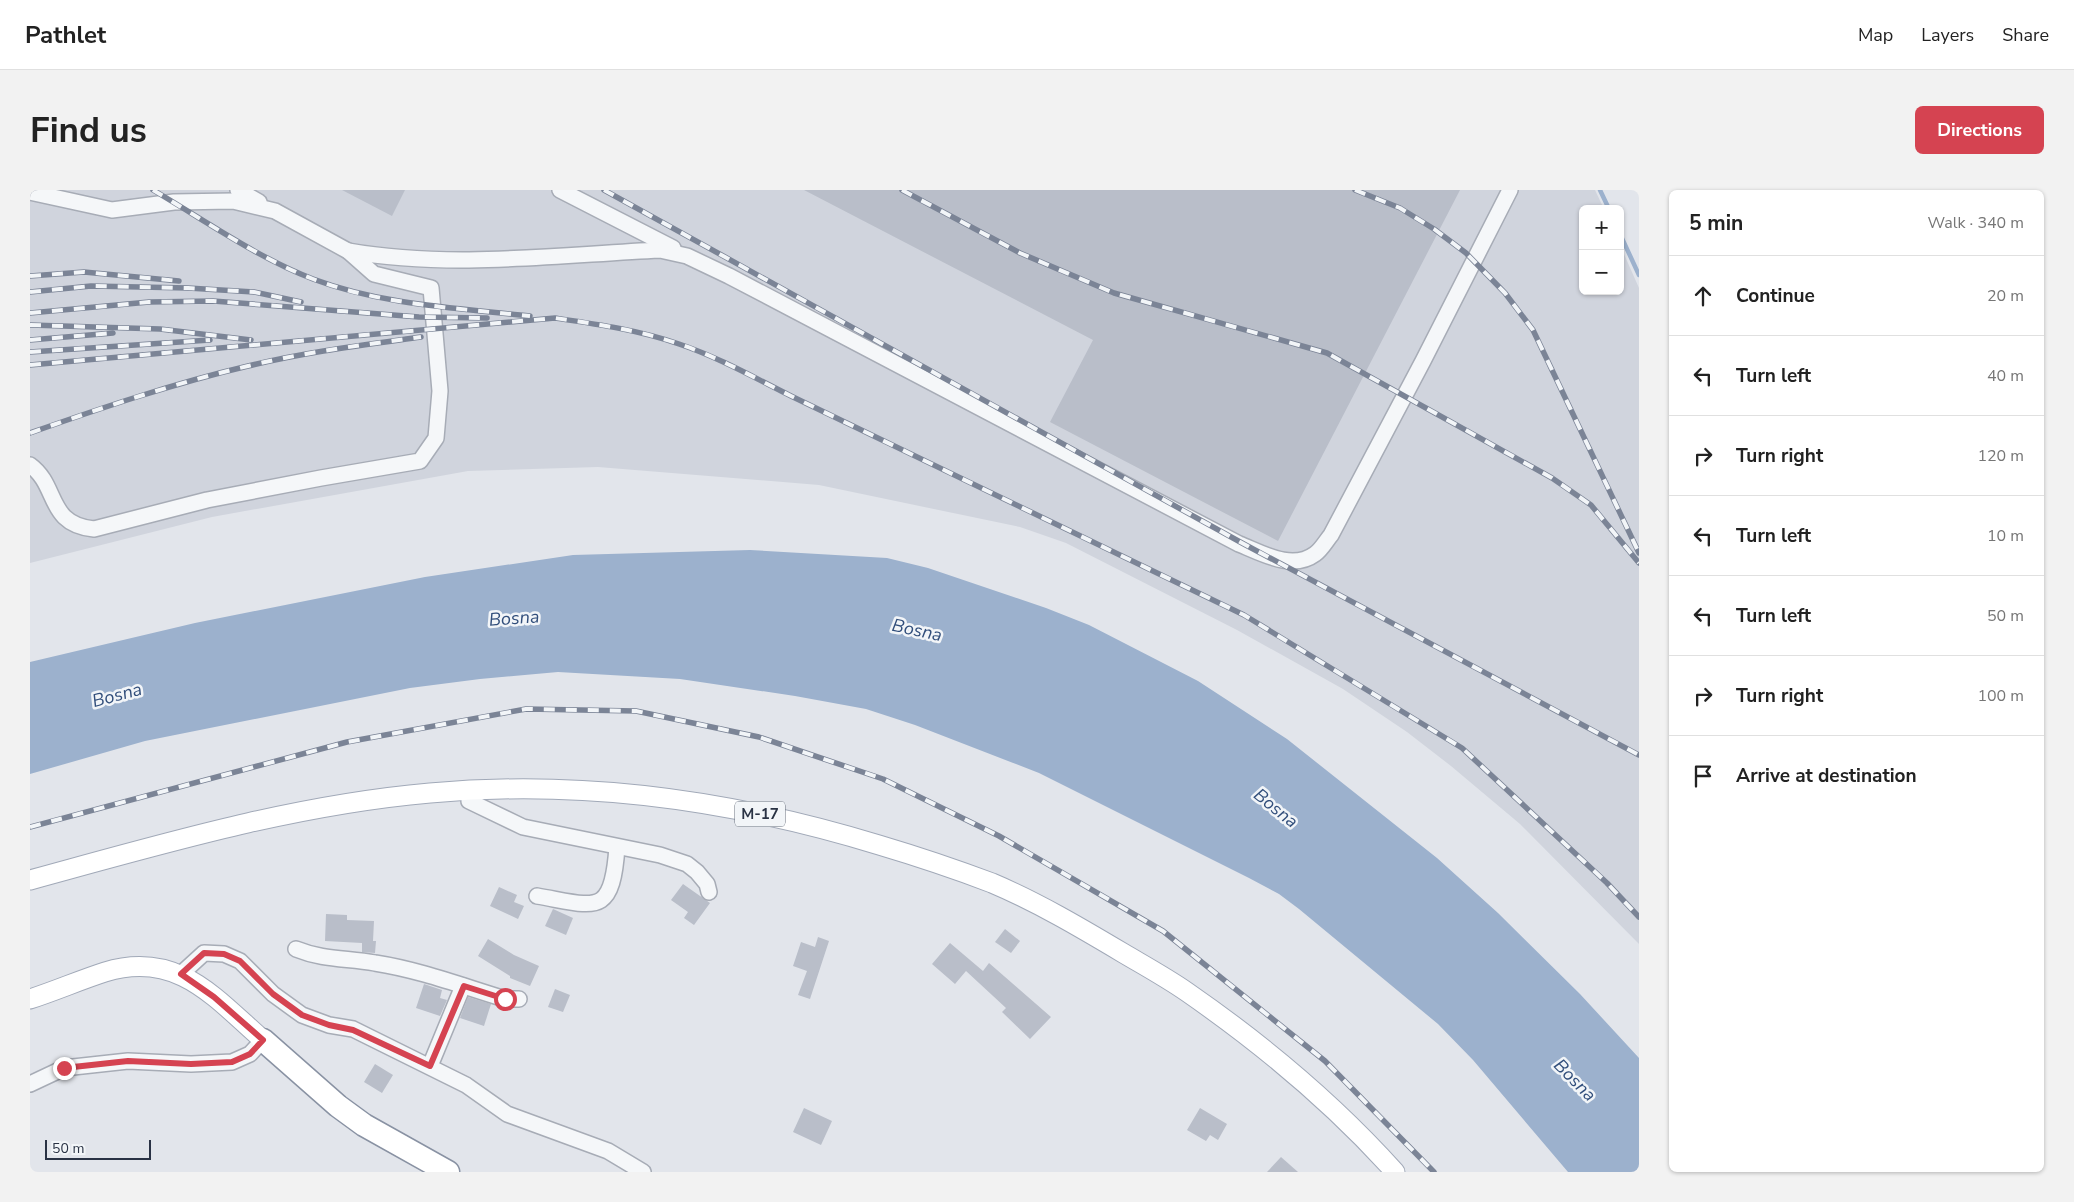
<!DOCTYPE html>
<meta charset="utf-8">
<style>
:root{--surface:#fff;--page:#f2f2f2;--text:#222;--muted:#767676;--line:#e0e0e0;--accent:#d54351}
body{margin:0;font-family:"Nunito Sans",sans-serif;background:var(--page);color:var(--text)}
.controls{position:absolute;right:15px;top:15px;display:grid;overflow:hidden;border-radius:8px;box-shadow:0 1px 4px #0004}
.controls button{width:45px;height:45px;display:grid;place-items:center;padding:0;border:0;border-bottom:1px solid var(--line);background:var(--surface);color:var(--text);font:25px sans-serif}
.scale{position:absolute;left:15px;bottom:12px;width:106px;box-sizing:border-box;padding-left:5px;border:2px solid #293244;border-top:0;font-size:14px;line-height:18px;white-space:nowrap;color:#293244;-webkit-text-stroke:4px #f2f5f8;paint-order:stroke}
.stop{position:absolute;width:15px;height:15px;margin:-11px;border:4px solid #d54351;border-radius:50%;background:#fff}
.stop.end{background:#d54351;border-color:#fff;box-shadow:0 1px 5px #0008}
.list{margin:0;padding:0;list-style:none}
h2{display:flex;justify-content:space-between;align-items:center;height:65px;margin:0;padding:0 20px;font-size:21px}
h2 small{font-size:16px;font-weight:400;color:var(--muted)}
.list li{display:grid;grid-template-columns:32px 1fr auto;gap:15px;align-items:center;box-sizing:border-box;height:80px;padding:0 20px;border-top:1px solid var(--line)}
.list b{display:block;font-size:19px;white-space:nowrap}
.list em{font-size:16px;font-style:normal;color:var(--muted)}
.icon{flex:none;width:28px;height:28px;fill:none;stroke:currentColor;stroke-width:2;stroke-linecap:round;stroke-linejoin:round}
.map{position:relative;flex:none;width:1609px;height:982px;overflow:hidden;border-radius:8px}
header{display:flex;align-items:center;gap:30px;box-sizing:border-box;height:70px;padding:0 25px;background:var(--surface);border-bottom:1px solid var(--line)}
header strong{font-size:24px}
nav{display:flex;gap:28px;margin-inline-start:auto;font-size:18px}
.intro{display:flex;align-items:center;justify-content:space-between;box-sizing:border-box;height:120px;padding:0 30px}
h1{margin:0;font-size:35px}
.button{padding:12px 22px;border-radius:8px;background:var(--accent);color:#fff;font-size:18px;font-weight:700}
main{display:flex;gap:30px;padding:0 30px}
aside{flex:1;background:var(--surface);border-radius:8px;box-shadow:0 1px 4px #0004}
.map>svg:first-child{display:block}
.built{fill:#d0d4dd}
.water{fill:#9cb1cd}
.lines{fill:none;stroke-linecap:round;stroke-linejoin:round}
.stream{stroke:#9cb1cd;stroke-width:4.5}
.building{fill:#b9bec9}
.minor-casing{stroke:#a7acb6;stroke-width:18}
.major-casing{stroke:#a1a9b8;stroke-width:21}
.highway-casing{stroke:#8992a3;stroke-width:25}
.minor{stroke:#f5f7f9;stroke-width:15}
.major{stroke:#fff;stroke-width:19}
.highway{stroke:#fff;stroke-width:22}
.rail-casing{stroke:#7b8496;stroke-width:5.5}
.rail{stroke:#f2f5f8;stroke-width:4;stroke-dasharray:11;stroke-linecap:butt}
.route{stroke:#d54351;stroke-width:6}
.labels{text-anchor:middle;stroke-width:5;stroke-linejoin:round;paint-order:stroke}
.shield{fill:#f2f5f8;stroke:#656c7a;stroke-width:1}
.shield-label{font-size:15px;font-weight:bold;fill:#293244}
.water-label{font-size:18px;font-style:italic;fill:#314e7b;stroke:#f2f5f8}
</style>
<header>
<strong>Pathlet</strong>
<nav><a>Map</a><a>Layers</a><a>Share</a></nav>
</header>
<div class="intro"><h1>Find us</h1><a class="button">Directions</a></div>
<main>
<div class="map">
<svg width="1609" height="982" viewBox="0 0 1609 982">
<rect width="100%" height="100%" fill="#e2e5eb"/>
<path class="built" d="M0 0H1565L1574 19H1553V101H1590V55L1609 98V754L1490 634 1421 576 1377 542 1313 499 1207 440 1036 353 990 337 789 295 568 277 438 281 182 327 0 373Z"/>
<path class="water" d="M720 360 857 368 898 378 1016 418 1059 435 1168 491 1257 549 1407 668 1468 723 1550 804 1609 868V982H1538L1443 870 1408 834 1269 719 1249 704 1219 688 1009 583 885 535 836 519 765 506 650 489 528 482 450 489 380 498 115 551 0 584V472L165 433 395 387 543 365Z"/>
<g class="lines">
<g class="stream">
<path d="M1570 0 1579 19"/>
<path d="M1590 44 1609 85"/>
</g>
</g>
<g class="building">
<path d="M312 0H375L362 26Z"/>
<path d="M774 0H1430L1248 351 1020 232 1063 150Z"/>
<path d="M653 694 680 713 664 735 654 728 658 722 641 710Z"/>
<path d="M469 697 487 705 484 712 494 716 488 729 460 716Z"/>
<path d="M523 719 543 728 536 745 515 736Z"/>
<path d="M296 724 317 725V730L344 731 343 751H346L345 763 332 762V753L295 751Z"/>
<path d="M975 739 990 751 981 763 965 752Z"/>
<path d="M788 747 799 751 780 809 768 805 777 781 763 776 771 752 785 757Z"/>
<path d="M458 749 484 765 509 776 500 796 480 788V786L448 766Z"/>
<path d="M920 753 953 781 959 773 1021 827 1000 849 972 822 976 818 936 781 925 794 902 774Z"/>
<path d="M394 794 412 800 410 808 417 810 410 826 386 818Z"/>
<path d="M525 799 540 805 533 822 518 817Z"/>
<path d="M438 807 461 814 454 836 430 828Z"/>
<path d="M345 874 363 885 352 903 334 892Z"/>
<path d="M774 918 802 931 791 955 763 942Z"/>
<path d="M1170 918 1197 934 1188 950 1180 945 1176 951 1157 940Z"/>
<path d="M1251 967 1268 982H1237Z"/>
</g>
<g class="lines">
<defs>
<g id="minor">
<path d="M208 0 229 12"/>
<path d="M530 0 643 58"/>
<path d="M0 2 82 20 144 12 203 11 245 21 318 61 344 84 401 98 410 201 406 248 390 271 291 288 177 310 64 339C16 334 29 296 0 275"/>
<path d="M318 61C420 79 526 65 630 60L657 66 699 86 1209 354C1232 363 1262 381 1285 364 1291 360 1296 351 1301 345L1393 171 1480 0"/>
<path d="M439 601V611L493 637 630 665 657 674 667 682 677 694 679 702"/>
<path d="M507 706C566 716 582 728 587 657"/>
<path d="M266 759C293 770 317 768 345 773 390 780 432 796 475 809H489"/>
<path d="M151 784 174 763 194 764 210 771 243 804 272 825 299 835 323 839 436 895 477 924 578 961 613 982"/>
<path d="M400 876 433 796"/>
<path d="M0 894 34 878 98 871 161 874 202 872 220 864 233 850"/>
</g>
<g id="major">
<path d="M0 690C132 654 263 615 400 603 553 589 702 610 849 655 886 666 925 679 962 693 1007 712 1051 738 1093 763 1115 776 1137 788 1157 802 1232 854 1304 914 1365 982"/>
<path d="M0 809C25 801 50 790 75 782 147 760 184 807 233 850"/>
</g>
<path id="highway" d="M233 850 308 916 334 935 418 982"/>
</defs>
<use href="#minor" class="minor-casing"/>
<use href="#major" class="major-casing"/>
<use href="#highway" class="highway-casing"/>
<use href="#minor" class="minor"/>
<use href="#major" class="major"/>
<use href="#highway" class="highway"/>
<defs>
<g id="rail">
<path d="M123 0C174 30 228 68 283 89 352 115 427 118 500 126"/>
<path d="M574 0 1212 353 1609 565"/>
<path d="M872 0 990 63 1084 103 1297 163 1522 288 1561 315 1609 373"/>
<path d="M1325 0 1370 18 1404 39 1436 63 1475 103 1503 140 1609 363"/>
<path d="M0 86 54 82 149 91"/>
<path d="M0 102 61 96 158 98 224 102 271 112"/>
<path d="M0 123 119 112 183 111 389 127 457 128"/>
<path d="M0 135 130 139 221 150"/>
<path d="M0 150 83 143"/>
<path d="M0 162 180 150"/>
<path d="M0 175 525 128C566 134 609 140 649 154 688 167 725 188 761 206L1214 425 1432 558 1577 693 1609 727"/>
<path d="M0 243C71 218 145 193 218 176 275 162 333 155 391 147"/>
<path d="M0 637 317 552 496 519 606 521 729 547 853 589 969 646 1133 741 1295 871 1404 982"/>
</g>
</defs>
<use href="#rail" class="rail-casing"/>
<use href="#rail" class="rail"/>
</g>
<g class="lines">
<path class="route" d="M34 878 98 871 161 874 202 872 220 864 233 850 184 807 151 784 174 763 194 764 210 771 243 804 272 825 299 835 323 840 400 876 434 796 475 809"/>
</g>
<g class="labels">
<rect class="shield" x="705" y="611.5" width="50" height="25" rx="4"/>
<g class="shield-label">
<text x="730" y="629">M-17</text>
</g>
<g class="water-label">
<text transform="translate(484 428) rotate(-4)" y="6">Bosna</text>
<text transform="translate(887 440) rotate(12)" y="6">Bosna</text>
<text transform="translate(87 505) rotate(-15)" y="6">Bosna</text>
<text transform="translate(1246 618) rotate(39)" y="6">Bosna</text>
<text transform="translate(1545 890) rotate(45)" y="6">Bosna</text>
</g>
</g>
</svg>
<div class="controls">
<button>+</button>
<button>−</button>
</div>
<div class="scale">50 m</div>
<div class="stop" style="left:475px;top:809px"></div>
<div class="stop end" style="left:34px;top:878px"></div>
</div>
<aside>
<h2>5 min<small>Walk · 340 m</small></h2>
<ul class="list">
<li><svg class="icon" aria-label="ahead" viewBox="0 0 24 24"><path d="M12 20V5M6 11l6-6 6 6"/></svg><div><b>Continue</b></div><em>20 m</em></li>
<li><svg class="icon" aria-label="left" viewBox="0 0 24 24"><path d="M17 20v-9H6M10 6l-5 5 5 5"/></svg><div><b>Turn left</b></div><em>40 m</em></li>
<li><svg class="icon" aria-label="right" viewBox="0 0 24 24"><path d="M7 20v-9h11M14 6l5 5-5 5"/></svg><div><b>Turn right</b></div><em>120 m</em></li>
<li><svg class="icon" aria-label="left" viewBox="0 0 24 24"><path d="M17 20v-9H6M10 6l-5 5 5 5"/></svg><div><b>Turn left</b></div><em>10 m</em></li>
<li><svg class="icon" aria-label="left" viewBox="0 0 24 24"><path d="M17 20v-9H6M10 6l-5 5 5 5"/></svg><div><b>Turn left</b></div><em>50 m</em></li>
<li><svg class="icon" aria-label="right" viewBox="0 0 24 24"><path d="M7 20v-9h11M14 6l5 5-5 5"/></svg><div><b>Turn right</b></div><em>100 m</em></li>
<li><svg class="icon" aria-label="arrive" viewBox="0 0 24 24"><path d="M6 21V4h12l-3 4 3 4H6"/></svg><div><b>Arrive at destination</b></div></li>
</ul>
</aside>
</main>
